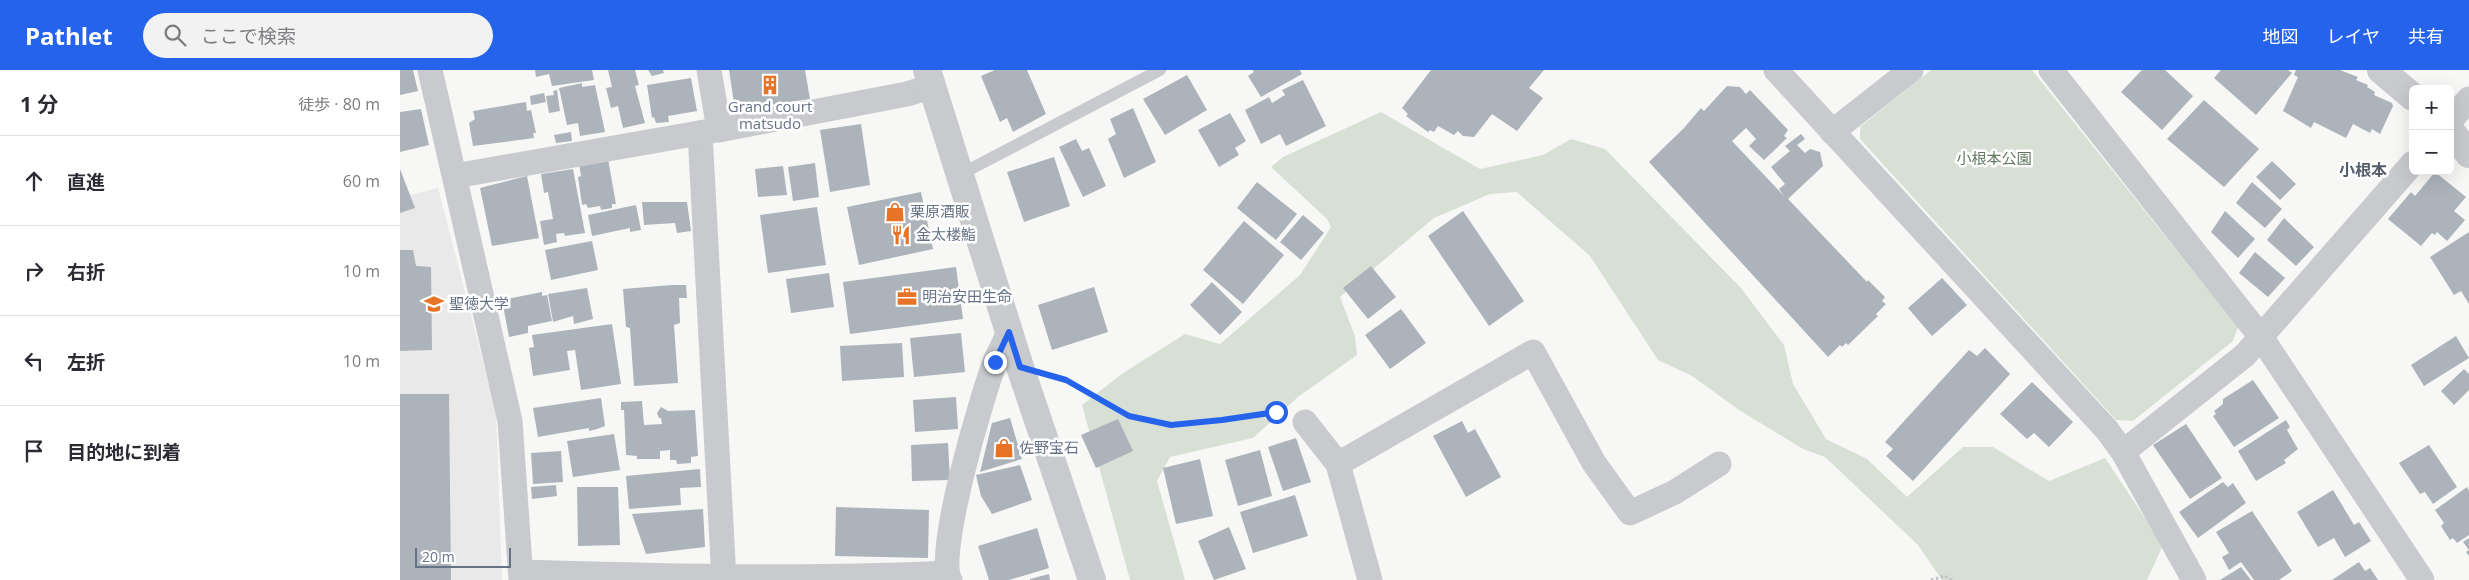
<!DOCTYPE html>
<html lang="ja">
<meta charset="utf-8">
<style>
:root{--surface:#fff;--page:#f2f2f3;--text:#2b2b33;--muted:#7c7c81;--line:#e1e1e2;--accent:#2563eb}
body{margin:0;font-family:"Open Sans","Noto Sans JP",sans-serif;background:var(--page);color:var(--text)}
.controls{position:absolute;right:15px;top:15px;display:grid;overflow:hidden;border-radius:8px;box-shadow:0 5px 20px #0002}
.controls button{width:45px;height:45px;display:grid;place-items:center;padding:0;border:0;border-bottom:1px solid var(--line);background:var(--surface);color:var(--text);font:25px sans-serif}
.scale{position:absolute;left:15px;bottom:12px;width:96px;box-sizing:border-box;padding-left:5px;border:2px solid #667387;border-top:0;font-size:14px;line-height:18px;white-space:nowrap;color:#667387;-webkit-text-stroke:4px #fff;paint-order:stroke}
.stop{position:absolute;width:15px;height:15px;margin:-11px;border:4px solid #2563eb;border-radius:50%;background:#fff}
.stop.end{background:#2563eb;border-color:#fff;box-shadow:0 1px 5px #0008}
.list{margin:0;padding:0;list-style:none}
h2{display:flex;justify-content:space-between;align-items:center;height:65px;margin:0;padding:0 20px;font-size:21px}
h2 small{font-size:16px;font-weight:400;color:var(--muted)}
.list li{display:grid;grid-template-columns:32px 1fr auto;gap:15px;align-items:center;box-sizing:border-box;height:90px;padding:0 20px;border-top:1px solid var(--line)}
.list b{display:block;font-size:19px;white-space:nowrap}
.list em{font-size:16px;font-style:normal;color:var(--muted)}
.icon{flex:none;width:28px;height:28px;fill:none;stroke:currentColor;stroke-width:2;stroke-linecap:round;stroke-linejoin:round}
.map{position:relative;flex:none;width:2069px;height:510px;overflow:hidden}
header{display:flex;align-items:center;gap:30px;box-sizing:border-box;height:70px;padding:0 25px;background:var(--accent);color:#fff}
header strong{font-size:24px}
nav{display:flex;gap:28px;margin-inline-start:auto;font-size:18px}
.search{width:350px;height:45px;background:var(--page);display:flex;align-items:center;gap:12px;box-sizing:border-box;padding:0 18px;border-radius:28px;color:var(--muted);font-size:19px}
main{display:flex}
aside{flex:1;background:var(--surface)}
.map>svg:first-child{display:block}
.built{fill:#e8e9e8}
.green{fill:#d8e0d6}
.building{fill:#acb3ba}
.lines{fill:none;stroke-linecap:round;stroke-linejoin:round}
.path{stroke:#c1c2c5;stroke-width:3;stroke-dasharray:2.5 2.5;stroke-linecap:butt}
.service{stroke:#c8cace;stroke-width:12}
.minor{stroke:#c8cace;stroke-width:25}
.tertiary{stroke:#c8cace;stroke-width:28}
.route{stroke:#2563eb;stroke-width:6}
.labels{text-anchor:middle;stroke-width:5;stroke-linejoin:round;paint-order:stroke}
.poi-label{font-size:15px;fill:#667387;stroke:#fff;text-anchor:start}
.park-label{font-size:15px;fill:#627961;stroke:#fff}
.neighbourhood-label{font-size:16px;font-weight:bold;fill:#545d6c;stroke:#fff}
</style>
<header>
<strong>Pathlet</strong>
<div class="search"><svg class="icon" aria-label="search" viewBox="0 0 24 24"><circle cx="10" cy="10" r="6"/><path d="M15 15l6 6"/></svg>ここで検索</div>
<nav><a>地図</a><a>レイヤ</a><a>共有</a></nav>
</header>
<main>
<aside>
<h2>1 分<small>徒歩 · 80 m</small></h2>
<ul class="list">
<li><svg class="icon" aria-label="ahead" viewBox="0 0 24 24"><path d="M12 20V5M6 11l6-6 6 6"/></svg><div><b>直進</b></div><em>60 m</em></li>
<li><svg class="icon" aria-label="right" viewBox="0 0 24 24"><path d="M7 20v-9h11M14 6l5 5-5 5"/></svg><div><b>右折</b></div><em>10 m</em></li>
<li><svg class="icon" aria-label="left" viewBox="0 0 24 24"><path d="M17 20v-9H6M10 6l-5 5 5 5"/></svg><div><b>左折</b></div><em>10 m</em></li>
<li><svg class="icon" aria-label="arrive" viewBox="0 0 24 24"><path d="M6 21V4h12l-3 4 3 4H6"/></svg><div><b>目的地に到着</b></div></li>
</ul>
</aside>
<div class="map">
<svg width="2069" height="510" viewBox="0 0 2069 510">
<rect width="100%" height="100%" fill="#f7f8f5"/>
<path class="built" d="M38 118 96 341 102 510H0V128Z"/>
<g class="green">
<path d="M1531 0H1632L1838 257 1833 271 1733 351 1716 350 1460 69V57Z"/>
<path d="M981 42 1080 99 1143 85 1171 69 1205 79 1341 218 1384 275 1393 314 1426 369 1467 389 1507 427 1563 377H1593L1649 411 1705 388 1763 475 1747 510H1542L1518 475 1425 387 1403 379 1339 340 1292 306 1258 290 1190 186 1117 122 1090 124 1034 148 940 227 955 266 957 285 898 327 853 368 770 387 757 411 785 510H730L682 335 723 303 785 264 820 274 900 205 931 157 927 149 871 97 883 87Z"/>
</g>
<g class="building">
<path d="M0 0H13L18 21 0 25Z"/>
<path d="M135 0H192L194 10 152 16 149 4 136 7Z"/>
<path d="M208 0H235L239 15 235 16 245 53 223 58 218 36 211 38 206 18 212 17Z"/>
<path d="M248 0H263L264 3 252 6Z"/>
<path d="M329 0H405L410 29 335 40Z"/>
<path d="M595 0H627L646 44 613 62 607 48 600 52 581 6Z"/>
<path d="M853 0H900L902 4 861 27 848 6 854 2Z"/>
<path d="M1031 0H1144L1129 18 1143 28 1117 61 1092 44 1074 67 1063 66 1058 61 1054 65 1038 56 1034 62 1030 60 1028 62 1006 46 1008 44 1002 38Z"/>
<path d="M1742 0H1765L1793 26 1762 60 1721 22Z"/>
<path d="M1821 0H1888L1892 3 1856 45 1814 8Z"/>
<path d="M1896 0H1940L1958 7 1956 10 1968 15 1967 17 1975 22 1974 25 1992 33 1993 36 1980 64 1972 59 1970 63 1953 54 1946 68 1914 52 1911 58 1883 41 1898 7 1894 5Z"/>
<path d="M787 5 807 40 765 65 743 29Z"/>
<path d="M291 8 297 41 268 46 269 52 256 53 254 47 252 48 247 15Z"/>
<path d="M903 10 926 56 886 76 880 64 861 74 845 40 869 27 872 33 885 25 882 20Z"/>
<path d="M182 13V17L195 15 205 62 180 66 178 53 167 55 159 18Z"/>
<path d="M1327 16 1340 17 1346 24 1350 20 1388 60 1384 66 1387 68 1364 90 1349 76 1356 69 1346 58 1332 71 1384 126 1379 119 1385 114 1371 97 1390 81 1385 76 1401 64 1405 69 1397 75 1405 83 1410 79 1420 82 1423 96 1388 129 1467 212 1468 210 1485 227 1482 231 1486 234 1476 244 1478 246 1448 275 1446 273 1442 277 1440 275 1428 287 1249 92 1284 58 1301 38 1304 41Z"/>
<path d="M157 20 160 41 149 43 146 26 154 25 153 21Z"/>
<path d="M144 23 146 32 131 35 130 26Z"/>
<path d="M1804 30 1859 79 1824 117 1767 69Z"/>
<path d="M126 32 127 41 131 40 136 63H133L134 68 73 76 69 53 75 49 73 41Z"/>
<path d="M733 38 756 92 724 108 708 69 716 64 710 49Z"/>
<path d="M21 39 29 75 0 82V42Z"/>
<path d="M830 43 846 71 835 78 839 85 819 97 798 60Z"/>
<path d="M461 54 470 115 430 122 420 60Z"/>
<path d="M171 62 172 71 156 73 154 65Z"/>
<path d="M676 69 682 81 689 78 706 116 683 127 659 77Z"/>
<path d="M654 87 670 136 624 152 607 102Z"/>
<path d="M208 89 216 134H212V138L201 140 200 136 188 138 186 134 182 135 178 107 181 106 179 94Z"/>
<path d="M1872 91 1896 114 1880 130 1856 107Z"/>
<path d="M415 93 419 127 393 131 388 97Z"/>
<path d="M383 96 387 125 358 127 355 99Z"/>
<path d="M0 99 15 138 0 143Z"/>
<path d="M173 99 185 163 165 166 164 163 156 164 157 172 144 175 140 151 153 149 148 122 144 123 141 104Z"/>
<path d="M2035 102 2066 127 2054 141 2065 150 2047 171 2037 162 2035 165 2032 163 2021 176 1988 149 2011 122 2015 126Z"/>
<path d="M127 106 139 168 92 176 80 118Z"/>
<path d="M857 112 897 144 876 170 837 138Z"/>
<path d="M1852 112 1882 139 1865 158 1836 133Z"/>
<path d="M521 122 533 179 459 195 447 137Z"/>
<path d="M242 132H287L291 161 277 163 275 153 244 155Z"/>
<path d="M236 135 241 160 230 162V158L192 166 188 145Z"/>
<path d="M417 137 426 195 368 203 360 145Z"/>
<path d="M1063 141 1124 231 1089 256 1028 166Z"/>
<path d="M1825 141 1855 169 1838 188 1811 162Z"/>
<path d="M903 145 924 163 901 190 880 172Z"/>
<path d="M1884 148 1914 177 1896 196 1867 170Z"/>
<path d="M844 151 884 185 843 234 803 200Z"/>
<path d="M2069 162V234L2061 221 2054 225 2030 187Z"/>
<path d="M192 171 198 200 151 210 145 180Z"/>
<path d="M0 180H13L16 196 31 197 32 280 0 281Z"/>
<path d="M1855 182 1885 208 1868 227 1839 203Z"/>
<path d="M971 196 996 227 968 249 943 218Z"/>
<path d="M556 197 563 249 450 264 443 212Z"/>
<path d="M429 203 434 237 391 243 386 209Z"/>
<path d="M1542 208 1567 235 1532 266 1508 238Z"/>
<path d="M812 212 842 242 820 265 790 235Z"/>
<path d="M272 215H286L287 228H279L280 253 274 255 278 313 234 316 230 258 226 257 223 219Z"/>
<path d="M694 217 708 262 652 280 638 235Z"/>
<path d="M187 218 193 249 174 254 173 246 153 252 148 224Z"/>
<path d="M142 222V226L147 225 152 251 128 256V263L109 267 102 230Z"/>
<path d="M1001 239 1026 273 990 299 965 265Z"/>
<path d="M212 254 221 314 181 320 175 280 167 281 170 300 133 306 129 278 134 277 132 265Z"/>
<path d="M561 263 565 302 514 307 510 268Z"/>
<path d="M2056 266 2069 288 2024 316 2011 295Z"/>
<path d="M502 273 504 307 442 311 440 276Z"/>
<path d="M1585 278 1610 304 1513 411 1486 386 1493 379 1485 372 1569 280 1577 286Z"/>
<path d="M2064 299 2069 304V320L2054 335 2041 321Z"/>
<path d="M1853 310 1879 348 1834 377 1813 346 1816 344 1814 341 1823 334V329Z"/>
<path d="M1632 312 1673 352 1649 377 1634 363 1627 369 1600 344Z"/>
<path d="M0 324H49L51 510H0Z"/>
<path d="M556 327 558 359 515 362 513 330Z"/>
<path d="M201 328 205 356 197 359 189 361V358L138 367 133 338Z"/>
<path d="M242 331 244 355 262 354 261 348H259L257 343 261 337 268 341 295 340 298 386 291 387V393L277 394 276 390H270V380L260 381V389H237V386L226 385 224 340H221V332Z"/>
<path d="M610 348 622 389 580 402 592 353Z"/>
<path d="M718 349 733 381 696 398 681 365Z"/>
<path d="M1886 350 1890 357 1887 360 1898 379 1884 390 1886 393 1856 411 1838 381Z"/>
<path d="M1062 351 1068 363 1075 359 1101 407 1066 427 1033 366Z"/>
<path d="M1786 354 1822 408 1790 429 1753 375Z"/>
<path d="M214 364 220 400 173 407 167 371Z"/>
<path d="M896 368 911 412 883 421 868 377Z"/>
<path d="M548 373 550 410 512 411 511 375Z"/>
<path d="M2029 375 2057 417 2033 434 2025 422 2020 424 1999 393Z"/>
<path d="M860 380 872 426 838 436 825 390Z"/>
<path d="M161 381 163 412 133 414 131 383Z"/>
<path d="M800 389 813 446 776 454 763 398Z"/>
<path d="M620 395 632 430 592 444 581 426 576 405Z"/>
<path d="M300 399 301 417 280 418 281 435 229 439 226 406Z"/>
<path d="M1823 412 1828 417 1833 413 1846 433 1798 468 1779 442Z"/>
<path d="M156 415 157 426 132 429 131 417Z"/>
<path d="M177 417H218L220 475 178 476Z"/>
<path d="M2067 417 2069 421V465L2057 473 2053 468 2050 470 2041 456 2044 453 2035 440Z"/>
<path d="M1933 420 1954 455 1959 452 1971 471 1945 487 1934 468 1918 477 1897 442Z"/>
<path d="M895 425 908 466 853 483 840 442Z"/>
<path d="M436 437 529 440 528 488 435 486Z"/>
<path d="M303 439 305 477 246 484 232 444Z"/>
<path d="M1852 441 1892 501 1879 510H1854L1841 492 1829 500 1822 487 1829 483 1816 462Z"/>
<path d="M829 457 846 499 814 510 798 471Z"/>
<path d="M637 458 649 498 609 510H589L578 476Z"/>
<path d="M2069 468V486L2066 482 2069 480 2063 472Z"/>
<path d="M1959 492 1965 501 1970 498 1978 510H1932Z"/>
<path d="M1841 497 1851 510H1820Z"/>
<path d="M649 504 650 510H630V509Z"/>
</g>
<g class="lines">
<g class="path">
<path d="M656 308 666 311 729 346 771 355 879 342"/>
<path d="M1531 510 1545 506 1552 510"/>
</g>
<path class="service" d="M561 104 760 0"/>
<g class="minor">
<path d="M30 0 110 351 121 510"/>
<path d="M309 0 319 60 507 24 533 16"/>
<path d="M1376 0 1707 360 1723 382 1794 510"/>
<path d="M1651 0 1861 267 2022 510"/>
<path d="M2050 51 2069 29"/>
<path d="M1432 62 1511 0"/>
<path d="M300 63 324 510"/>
<path d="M55 106 316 60"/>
<path d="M905 352 938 394 970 510"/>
<path d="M1723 382 1845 285 2013 93"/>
<path d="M938 394 1133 282 1194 393 1230 443 1275 422 1319 394"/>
<path d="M121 502C262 506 405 510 546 503"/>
<path d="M550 510C535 484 582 326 595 292 599 282 605 272 609 262"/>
</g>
<g class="tertiary">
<path d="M527 0 620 297 692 510"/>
<path d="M1981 0 2013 27"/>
<path d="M2050 60 2069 84"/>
</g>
</g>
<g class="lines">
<path class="route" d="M595 292 609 262 620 297 666 310 729 346 771 355 822 350 876 342"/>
</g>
<defs>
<symbol id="building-bare" viewBox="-9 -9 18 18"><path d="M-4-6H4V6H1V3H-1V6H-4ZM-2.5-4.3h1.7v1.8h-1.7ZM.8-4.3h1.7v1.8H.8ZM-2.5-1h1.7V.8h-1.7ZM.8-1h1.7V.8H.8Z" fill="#e77426" stroke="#fff" stroke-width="2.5" paint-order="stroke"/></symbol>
<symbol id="shop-bare" viewBox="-9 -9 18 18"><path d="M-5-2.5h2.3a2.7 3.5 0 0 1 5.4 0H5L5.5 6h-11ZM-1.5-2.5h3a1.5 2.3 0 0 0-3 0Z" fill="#e77426" stroke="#fff" stroke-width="2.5" paint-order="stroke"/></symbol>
<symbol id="restaurant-bare" viewBox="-9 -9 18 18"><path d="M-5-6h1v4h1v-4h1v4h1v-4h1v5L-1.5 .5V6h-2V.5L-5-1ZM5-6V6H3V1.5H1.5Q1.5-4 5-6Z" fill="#e77426" stroke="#fff" stroke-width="2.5" paint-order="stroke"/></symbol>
<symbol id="office-bare" viewBox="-9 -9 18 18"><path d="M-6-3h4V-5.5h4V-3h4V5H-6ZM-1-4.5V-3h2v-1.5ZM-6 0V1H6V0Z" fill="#e77426" stroke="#fff" stroke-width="2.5" paint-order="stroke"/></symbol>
<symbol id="university-bare" viewBox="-9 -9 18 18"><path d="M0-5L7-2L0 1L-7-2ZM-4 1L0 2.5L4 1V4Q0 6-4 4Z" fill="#e77426" stroke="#fff" stroke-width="2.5" paint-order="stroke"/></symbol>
</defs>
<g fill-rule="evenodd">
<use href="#building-bare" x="356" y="1" width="28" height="28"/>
<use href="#shop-bare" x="481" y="128" width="28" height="28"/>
<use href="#restaurant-bare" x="487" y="151" width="28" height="28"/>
<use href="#office-bare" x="493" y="213" width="28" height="28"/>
<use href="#university-bare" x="20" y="220" width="28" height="28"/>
<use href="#shop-bare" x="590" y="364" width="28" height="28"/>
</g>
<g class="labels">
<g class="poi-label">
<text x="370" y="42" text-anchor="middle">Grand court<tspan x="370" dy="17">matsudo</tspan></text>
<text x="510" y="147">栗原酒販</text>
<text x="516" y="170">金太楼鮨</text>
<text x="522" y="232">明治安田生命</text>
<text x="49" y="239">聖徳大学</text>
<text x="619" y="383">佐野宝石</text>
</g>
<g class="park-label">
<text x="1594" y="94">小根本公園</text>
</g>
<g class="neighbourhood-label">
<text x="1963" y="106">小根本</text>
</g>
</g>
</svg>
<div class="controls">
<button>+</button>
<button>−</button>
</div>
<div class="scale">20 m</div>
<div class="stop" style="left:876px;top:342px"></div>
<div class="stop end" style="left:595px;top:292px"></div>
</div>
</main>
